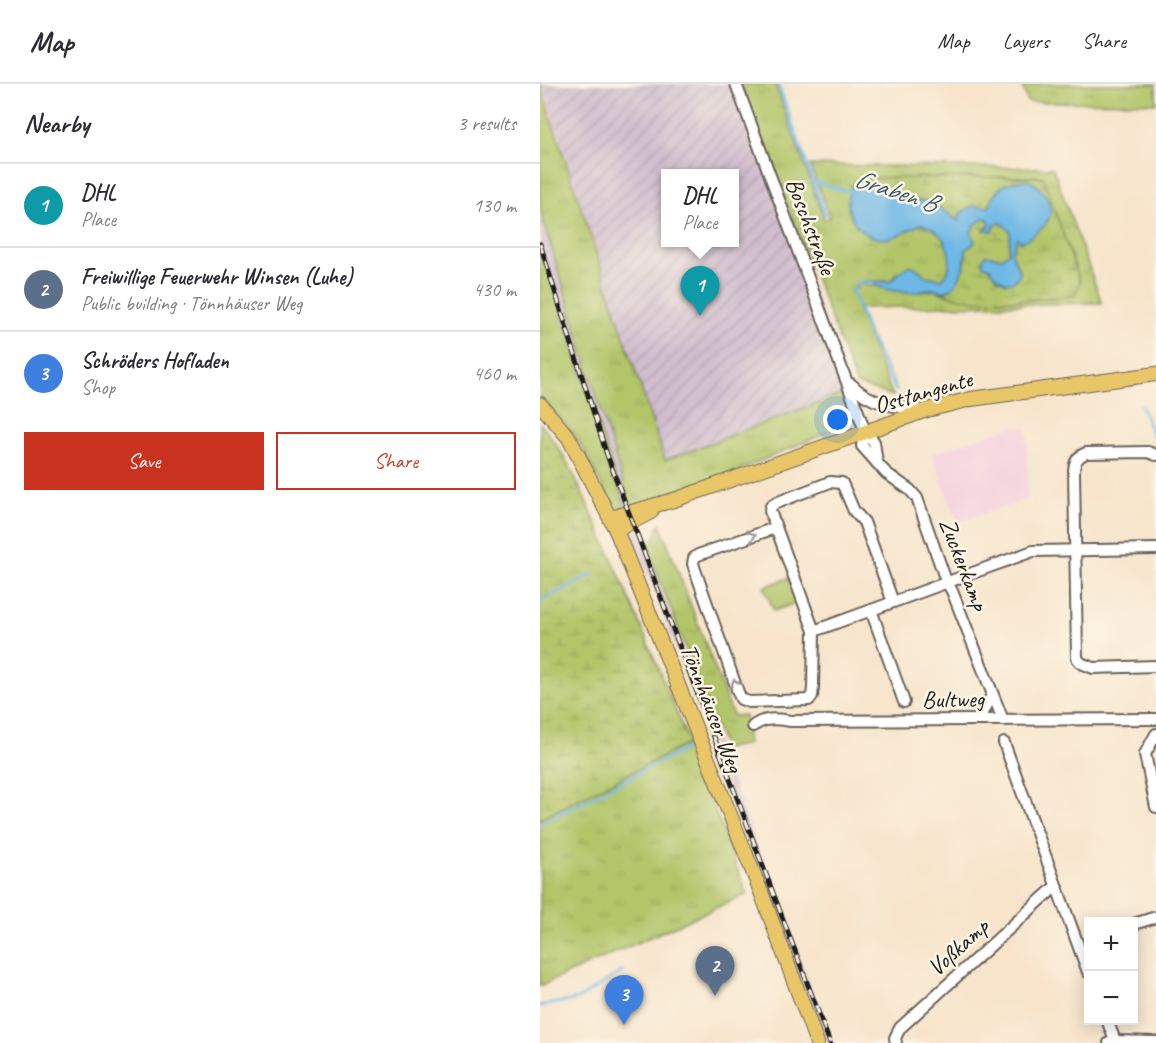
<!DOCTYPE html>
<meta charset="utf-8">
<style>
:root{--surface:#fff;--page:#f2f2f3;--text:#2b2b33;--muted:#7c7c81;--line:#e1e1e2;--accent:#c8321e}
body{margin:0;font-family:Caveat,sans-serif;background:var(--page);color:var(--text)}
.controls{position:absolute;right:18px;bottom:18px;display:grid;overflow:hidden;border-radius:0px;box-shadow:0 3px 15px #0003}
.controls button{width:54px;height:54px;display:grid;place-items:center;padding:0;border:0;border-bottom:2px solid var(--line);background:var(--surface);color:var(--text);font:30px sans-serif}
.you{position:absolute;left:298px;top:336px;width:21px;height:21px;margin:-15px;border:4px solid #fff;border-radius:50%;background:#1a73e8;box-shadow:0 0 0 9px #1a73e833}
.badge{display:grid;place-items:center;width:39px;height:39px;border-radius:50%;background:var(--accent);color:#fff;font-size:20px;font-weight:700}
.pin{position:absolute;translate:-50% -50px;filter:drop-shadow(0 2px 3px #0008)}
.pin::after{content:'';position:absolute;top:32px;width:21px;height:18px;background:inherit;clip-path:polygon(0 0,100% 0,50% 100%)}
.popup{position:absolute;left:121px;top:85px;width:78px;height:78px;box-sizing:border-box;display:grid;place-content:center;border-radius:0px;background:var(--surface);filter:drop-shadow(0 2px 4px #0005);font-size:20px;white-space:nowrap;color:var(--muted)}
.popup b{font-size:22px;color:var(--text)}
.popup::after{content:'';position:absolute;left:50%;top:100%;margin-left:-12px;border:12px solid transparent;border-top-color:var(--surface)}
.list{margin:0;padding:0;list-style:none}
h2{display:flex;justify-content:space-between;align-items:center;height:78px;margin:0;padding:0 24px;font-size:26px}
h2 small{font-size:20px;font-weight:400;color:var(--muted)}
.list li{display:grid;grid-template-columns:39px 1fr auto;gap:18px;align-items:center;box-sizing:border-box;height:84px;padding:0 24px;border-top:2px solid var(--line)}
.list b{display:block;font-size:22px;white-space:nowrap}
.list p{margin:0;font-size:20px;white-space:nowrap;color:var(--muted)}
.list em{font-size:20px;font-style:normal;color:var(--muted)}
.actions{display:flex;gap:12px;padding:18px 24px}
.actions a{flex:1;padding:14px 0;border:2px solid var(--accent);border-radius:0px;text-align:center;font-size:21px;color:var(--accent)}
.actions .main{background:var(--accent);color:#fff}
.map{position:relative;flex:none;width:616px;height:959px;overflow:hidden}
header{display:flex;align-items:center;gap:36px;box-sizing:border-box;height:84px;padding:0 30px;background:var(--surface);border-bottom:2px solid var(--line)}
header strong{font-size:28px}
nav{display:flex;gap:33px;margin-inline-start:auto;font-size:21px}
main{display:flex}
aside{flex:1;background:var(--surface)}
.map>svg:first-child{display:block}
.built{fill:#f4cfde}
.industrial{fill:url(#industrial-furrows);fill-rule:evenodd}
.railway{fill:#d0bdce}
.grass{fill:url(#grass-tufts);stroke:#677042;stroke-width:1.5;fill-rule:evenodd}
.wetland{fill:url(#wetland-marsh);stroke:#677042;stroke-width:1.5}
.park{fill:#b2c569;stroke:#677042;stroke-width:1.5}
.water{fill:#6db8e6;stroke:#446a81;stroke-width:1.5}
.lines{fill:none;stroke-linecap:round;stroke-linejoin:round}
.stream{stroke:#6db8e6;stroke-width:3}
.minor-casing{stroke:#696259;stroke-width:14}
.major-casing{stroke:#696259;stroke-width:16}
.minor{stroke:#fff;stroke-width:10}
.major{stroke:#e9c769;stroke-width:14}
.rail-casing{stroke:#1c1c1c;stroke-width:5}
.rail{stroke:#fcf5e5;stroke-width:3;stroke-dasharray:9;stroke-linecap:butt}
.oneway{stroke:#999}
.labels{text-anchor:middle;stroke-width:5;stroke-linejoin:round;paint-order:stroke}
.street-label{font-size:24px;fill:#1c1c1c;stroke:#fcf5e5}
.water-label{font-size:26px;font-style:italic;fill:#3c5a6d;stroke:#fcf5e5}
</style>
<header>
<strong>Map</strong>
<nav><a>Map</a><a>Layers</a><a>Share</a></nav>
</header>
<main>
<aside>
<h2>Nearby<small>3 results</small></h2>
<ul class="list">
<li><span class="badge" style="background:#0f9aa8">1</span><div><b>DHL</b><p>Place</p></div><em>130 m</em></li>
<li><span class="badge" style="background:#5c6f8a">2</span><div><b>Freiwillige Feuerwehr Winsen (Luhe)</b><p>Public building · Tönnhäuser Weg</p></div><em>430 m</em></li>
<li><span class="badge" style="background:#3f7fe0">3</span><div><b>Schröders Hofladen</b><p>Shop</p></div><em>460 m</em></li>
</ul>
<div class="actions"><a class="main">Save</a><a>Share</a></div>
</aside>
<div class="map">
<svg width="616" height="959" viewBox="0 0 616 959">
<defs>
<pattern id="industrial-furrows" width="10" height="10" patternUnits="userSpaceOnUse" patternTransform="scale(1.5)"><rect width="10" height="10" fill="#d0bdce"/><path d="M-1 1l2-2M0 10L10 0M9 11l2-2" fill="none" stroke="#b2a2b0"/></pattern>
<pattern id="grass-tufts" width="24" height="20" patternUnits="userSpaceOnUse" patternTransform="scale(1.5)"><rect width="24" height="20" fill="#b2c569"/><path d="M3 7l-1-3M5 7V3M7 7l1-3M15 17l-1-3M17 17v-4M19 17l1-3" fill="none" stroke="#98a95a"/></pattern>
<pattern id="wetland-marsh" width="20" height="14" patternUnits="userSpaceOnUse" patternTransform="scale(1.5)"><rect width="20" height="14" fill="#b2c569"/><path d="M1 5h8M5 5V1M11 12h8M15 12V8" fill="none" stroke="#98a95a"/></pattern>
</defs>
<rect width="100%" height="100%" fill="#fcf5e5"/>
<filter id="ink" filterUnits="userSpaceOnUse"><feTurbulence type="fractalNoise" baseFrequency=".0167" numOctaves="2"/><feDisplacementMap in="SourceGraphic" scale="12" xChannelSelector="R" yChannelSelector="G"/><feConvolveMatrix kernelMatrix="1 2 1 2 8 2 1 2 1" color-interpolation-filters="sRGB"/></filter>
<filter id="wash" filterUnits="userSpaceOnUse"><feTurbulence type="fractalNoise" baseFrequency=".008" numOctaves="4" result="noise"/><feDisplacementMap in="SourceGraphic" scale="24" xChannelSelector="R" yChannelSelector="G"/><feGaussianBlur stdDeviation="1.35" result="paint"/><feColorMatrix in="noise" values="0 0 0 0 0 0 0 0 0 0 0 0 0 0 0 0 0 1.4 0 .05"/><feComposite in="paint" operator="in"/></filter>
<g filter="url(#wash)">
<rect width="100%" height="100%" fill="#f7e4cb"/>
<path class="built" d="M471 343 487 344 488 415 418 438 391 370Z"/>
<path class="industrial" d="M2 0H196L308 298 302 310 125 376ZM126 89H195V158H126Z"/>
<path class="railway" d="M0 126 90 422 175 654 292 959H286L281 947 83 423 0 178Z"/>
<g class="grass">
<path d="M0 0 125 376 302 310C302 324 303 336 293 346L176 396 90 422 0 126Z"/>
<path d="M201 0H235L284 135 290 134 270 81 513 84 562 219 317 224 353 312 316 300ZM502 93 540 197 535 211 489 216 438 215 407 211 395 206 373 208 355 207 336 202 321 200 311 207C318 191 336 198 351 197L357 188 401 195 407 191C408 186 410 180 410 176 410 160 395 136 377 142L319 99 328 100 327 94Z"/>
<path d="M481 0H616V19L488 18Z"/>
<path d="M0 160 86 425 80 424 69 415 39 358 23 336 0 313Z"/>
<path d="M120 440 193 632 205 631 208 660 184 665 107 463 115 453Z"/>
<path d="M149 659 207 810 0 902V735Z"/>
</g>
<g class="wetland">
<path d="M503 93 540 198 535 211C510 215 423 222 403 208L407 207 425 182 426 166 435 158 431 149 434 142 443 134 448 135 450 141 460 138 470 147 469 168 462 174 456 175 450 184 456 193 466 199 474 196 480 190 472 169 477 153 482 158 508 137 453 112 449 124 419 138 390 117 365 116 350 107H343L328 100 327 94Z"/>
<path d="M0 339C26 368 40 405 56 439 89 511 119 585 149 659L0 735Z"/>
</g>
<path class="park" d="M248 494 258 518 234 527 224 503Z"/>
<path class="water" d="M488 96C502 103 516 120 508 136 504 144 490 154 482 158L477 154 472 169 480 190 474 197 466 199 456 193 450 184 444 182 442 177 446 171 462 174 469 168 470 147 460 138 455 141 453 147 444 146 450 141 448 135 443 134 434 142 431 149 435 158 426 166C425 180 422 196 410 205 404 210 399 206 392 205 387 205 383 207 378 208 363 209 343 207 332 198L351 197C365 185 368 172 385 192L401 195C416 187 409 158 398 149 394 144 387 143 381 140 369 145 359 154 346 155 318 156 299 125 312 101L319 99 328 100 343 107H350L365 116 390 117 419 137 420 129 432 122 449 123C456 102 466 97 488 96Z"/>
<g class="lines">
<g class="stream">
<path d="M238 0 285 131"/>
<path d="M272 97 311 108"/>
<path d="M334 198 317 199 312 206 326 244 356 306"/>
<path d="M601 321 613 351H616"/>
<path d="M0 517 52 491"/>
<path d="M0 740 149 663"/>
<path d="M0 922 38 915 83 887"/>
</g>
</g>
</g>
<g filter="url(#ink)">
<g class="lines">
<defs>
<g id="minor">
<path d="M196 0 325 347 334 358 337 379"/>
<path d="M311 300C331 321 356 323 384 326"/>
<path d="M325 347 322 362 346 389 370 406 377 414 406 497 412 507 463 636"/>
<path d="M616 371 608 368 546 369C537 373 535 377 534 386L537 574 541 579 553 584 616 582"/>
<path d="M235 444 158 471 154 474 153 480 198 608 201 615 209 618 269 616 272 612 273 604 274 547 493 467 616 465"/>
<path d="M331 526 364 618"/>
<path d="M274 547 230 427 231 422 236 419 290 398 302 399 314 427 324 438 353 518"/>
<path d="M437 635 443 629 452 611"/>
<path d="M213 642C225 633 236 635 251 637L616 635"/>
<path d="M616 650 605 670 616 723"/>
<path d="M464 659 548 888"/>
<path d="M594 840 616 833"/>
<path d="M567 936 576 959"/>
<path d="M356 959 355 954 360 944 516 802"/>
<path d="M569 959 575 957 616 958"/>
</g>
<g id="major">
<path d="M0 320 29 354 76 446 221 808 277 959"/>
<path d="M71 434 137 415 387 326 431 315 616 290"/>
<path d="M76 446 111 428"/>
</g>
</defs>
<use href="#minor" class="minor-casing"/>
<use href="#major" class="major-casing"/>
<use href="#minor" class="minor"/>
<use href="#major" class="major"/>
<defs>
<path id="rail" d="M0 160 67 371 290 959"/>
</defs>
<use href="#rail" class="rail-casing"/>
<use href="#rail" class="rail"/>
</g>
<defs><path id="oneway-chevron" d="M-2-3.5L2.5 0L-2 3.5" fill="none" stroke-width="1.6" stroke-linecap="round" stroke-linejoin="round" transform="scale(1.5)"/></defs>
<g class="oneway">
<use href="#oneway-chevron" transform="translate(212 452) rotate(-20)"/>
<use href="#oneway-chevron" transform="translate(195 599) rotate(-110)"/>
</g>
</g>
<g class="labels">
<g class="street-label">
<text transform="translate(271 142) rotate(69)" y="8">Boschstraße</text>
<text transform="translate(383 308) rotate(-16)" y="8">Osttangente</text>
<text transform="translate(424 480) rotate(69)" y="8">Zuckerkamp</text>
<text transform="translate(413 615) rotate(-1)" y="8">Bultweg</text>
<text transform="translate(172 624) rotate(69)" y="8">Tönnhäuser Weg</text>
<text transform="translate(418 863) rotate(-42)" y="8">Voßkamp</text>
</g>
<g class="water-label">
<text transform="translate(356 106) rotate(18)" y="9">Graben B</text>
</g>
</g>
</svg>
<div class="controls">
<button>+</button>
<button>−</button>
</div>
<div class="you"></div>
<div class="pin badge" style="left:160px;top:232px;background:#0f9aa8">1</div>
<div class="popup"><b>DHL</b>Place</div>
<div class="pin badge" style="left:175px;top:912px;background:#5c6f8a">2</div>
<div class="pin badge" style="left:84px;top:941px;background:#3f7fe0">3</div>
</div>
</main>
